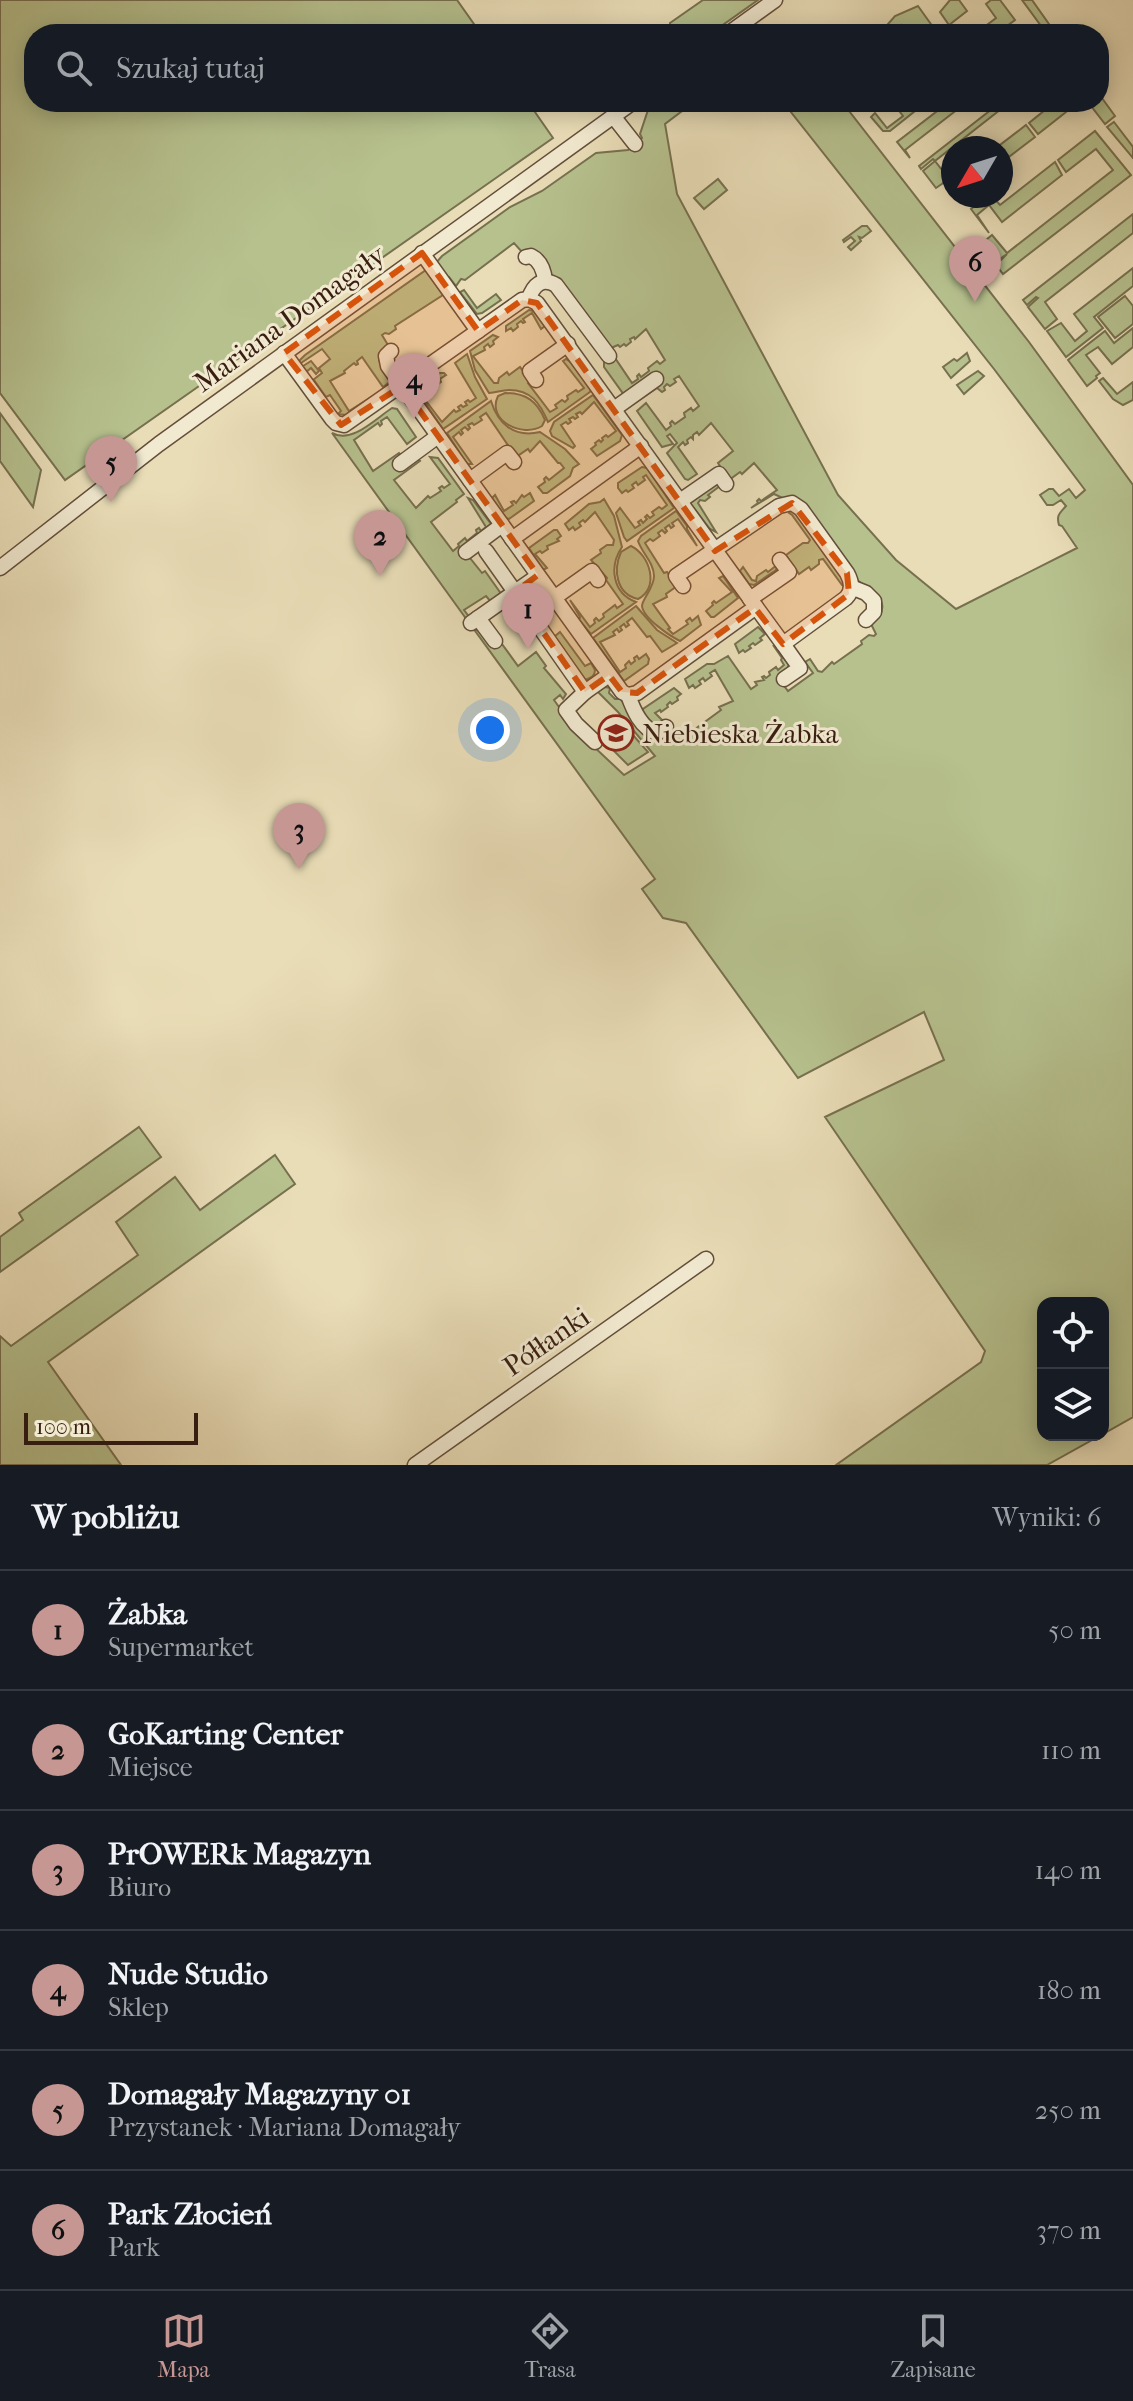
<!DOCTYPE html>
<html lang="pl">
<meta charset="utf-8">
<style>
:root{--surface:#171b24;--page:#20242c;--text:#f1f3f6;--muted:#9ea1a6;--line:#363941;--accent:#c59692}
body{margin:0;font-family:"IM FELL French Canon",serif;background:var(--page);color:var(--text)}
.controls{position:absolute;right:24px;bottom:24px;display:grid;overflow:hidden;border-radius:16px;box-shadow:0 4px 20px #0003}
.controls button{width:72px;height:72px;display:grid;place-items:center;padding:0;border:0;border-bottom:2px solid var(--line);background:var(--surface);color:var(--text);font:40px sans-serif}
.compass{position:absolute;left:941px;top:136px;width:72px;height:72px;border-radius:50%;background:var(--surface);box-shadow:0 4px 20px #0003;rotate:231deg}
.scale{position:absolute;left:24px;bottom:20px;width:174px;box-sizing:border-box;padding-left:8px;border:4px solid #381e10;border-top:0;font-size:22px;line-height:28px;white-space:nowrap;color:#381e10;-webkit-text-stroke:6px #f1e9d0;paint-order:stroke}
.you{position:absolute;left:490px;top:730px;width:28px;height:28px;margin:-20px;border:6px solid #fff;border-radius:50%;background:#1a73e8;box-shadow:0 0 0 12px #1a73e833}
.badge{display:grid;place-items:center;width:52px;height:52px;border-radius:50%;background:var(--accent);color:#111;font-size:26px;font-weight:700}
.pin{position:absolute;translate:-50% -66px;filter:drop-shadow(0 2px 4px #0008)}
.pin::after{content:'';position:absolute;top:42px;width:28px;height:24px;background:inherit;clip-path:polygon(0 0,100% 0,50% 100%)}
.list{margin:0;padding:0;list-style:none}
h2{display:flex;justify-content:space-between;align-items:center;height:104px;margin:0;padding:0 32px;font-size:34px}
h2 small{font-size:26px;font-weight:400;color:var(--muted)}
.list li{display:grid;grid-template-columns:52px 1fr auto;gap:24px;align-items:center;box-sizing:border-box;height:120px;padding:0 32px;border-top:2px solid var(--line)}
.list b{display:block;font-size:30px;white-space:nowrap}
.list p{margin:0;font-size:26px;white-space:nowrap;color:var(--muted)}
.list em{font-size:26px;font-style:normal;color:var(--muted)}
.icon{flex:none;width:44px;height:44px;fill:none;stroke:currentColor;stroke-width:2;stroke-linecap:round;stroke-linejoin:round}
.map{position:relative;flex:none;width:1133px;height:1465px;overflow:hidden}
.search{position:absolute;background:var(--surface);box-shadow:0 4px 20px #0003;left:24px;right:24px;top:24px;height:88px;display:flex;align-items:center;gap:20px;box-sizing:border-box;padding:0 28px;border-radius:32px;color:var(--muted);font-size:30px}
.sheet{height:824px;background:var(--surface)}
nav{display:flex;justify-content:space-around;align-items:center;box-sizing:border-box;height:112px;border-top:2px solid var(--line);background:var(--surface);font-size:22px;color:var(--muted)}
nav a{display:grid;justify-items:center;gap:4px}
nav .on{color:var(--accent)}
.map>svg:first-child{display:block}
.green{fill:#b6c18e;stroke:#77704f;stroke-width:2}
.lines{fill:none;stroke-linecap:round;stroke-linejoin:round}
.minor-casing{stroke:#644e3a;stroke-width:17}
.minor{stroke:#f1e9d0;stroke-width:14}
.marked{fill:#d6530c;fill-opacity:0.2;stroke:#d6530c;stroke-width:6;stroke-dasharray:16 10;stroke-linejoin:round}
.labels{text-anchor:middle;stroke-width:6;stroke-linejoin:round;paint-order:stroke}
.street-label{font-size:28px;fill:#381e10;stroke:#f1e9d0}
.poi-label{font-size:28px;fill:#381e10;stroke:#f1e9d0;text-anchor:start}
</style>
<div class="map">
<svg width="1133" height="1465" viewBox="0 0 1133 1465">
<rect width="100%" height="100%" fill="#e9ddb7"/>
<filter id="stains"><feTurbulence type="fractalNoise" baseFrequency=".0025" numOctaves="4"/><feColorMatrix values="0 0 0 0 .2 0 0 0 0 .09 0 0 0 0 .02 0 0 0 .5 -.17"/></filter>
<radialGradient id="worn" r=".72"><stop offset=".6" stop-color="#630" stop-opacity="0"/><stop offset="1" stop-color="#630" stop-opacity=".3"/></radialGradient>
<g class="green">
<path d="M0 0H457L481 34H34V102H528L553 138 65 480 0 393Z"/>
<path d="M703 0H758L710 34H669L670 23Z"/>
<path d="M950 0H959L967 11 949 25 940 12Z"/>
<path d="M991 0H1000L1015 20 996 34H975L996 18 986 4Z"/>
<path d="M1022 0H1032L1056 34H1047Z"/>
<path d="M918 6 938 34H908L901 25 892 32 888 27 881 32 895 16Z"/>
<path d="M1099 94 1115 116 1105 124 1088 102H1099Z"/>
<path d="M656 102H694L665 124 677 194 838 495 896 560 956 609 1077 548 1062 526 1059 525C1056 515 1060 513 1066 506L1061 500 1053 505H1047L1040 495 1049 489H1053L1059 496 1069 489 1076 498 1085 490 994 369 783 102H842L1029 342 1133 485V1417L1103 1434V1303H1043V1435H1101L1047 1465H836L981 1362 985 1351 825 1117 944 1060 924 1012 798 1078 686 923 663 918 642 889 655 879 473 628 499 640 518 666 536 652 546 666 544 668 566 694 563 699 560 695 554 700 574 728 624 775 655 756 618 712 597 691 605 687 610 688 609 693 615 699H621L630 715 649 738 658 739 673 729 679 736 689 729 691 732 721 710 719 707 733 701 715 670 710 673 712 676 705 681 703 678 699 681 701 684 695 688 693 685 689 688 685 679 707 664H714L728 656 751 689 757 685 755 682 764 680 762 677 764 676 766 678 770 675 769 672 776 667 778 670 784 665 781 660 782 658 773 645 789 664 782 683 788 691 813 673 805 662 810 659 818 671 822 672 832 662 834 664 862 644 861 641 869 635 874 636 876 634 871 624C878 619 884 613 882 604 879 592 863 586 855 578 829 554 807 525 783 498L774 494 751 508 758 503 757 501 759 499 761 501 777 490 754 463 742 474 740 472 729 480 718 463 733 451 711 423 699 435 697 432 693 435V439L691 437 687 440 688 443 685 445 683 442 678 447 697 474 688 480 685 479 667 453 677 443 670 434 667 436 673 444 662 447 637 411 646 403 666 430 671 426 670 423 672 421 675 424 685 417 684 413 691 408 693 411 699 406 679 376 674 379 676 382 670 386 667 384 664 387 665 390 662 392 657 388 629 407 626 406 624 395 604 367V362L613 355 632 383 638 379 637 376 639 374 641 377 649 371 648 368 657 361 660 364 665 360 646 329 635 339 634 337 630 339 631 342 626 346 624 344 620 347 618 345 611 348 550 273 533 250 529 249 522 252 514 243 465 280 461 279 456 286 449 277 446 278 435 264 442 256 510 207 542 191 596 153 628 150 642 138 640 134 648 110Z"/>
<path d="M896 102H908L915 111 890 131H883L871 117 875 113 887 128 903 116 897 108 899 106Z"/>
<path d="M949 102H967L905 150 910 158 897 142Z"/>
<path d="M1001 102H1010L935 161 949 179 936 188 923 171 935 161 933 159 921 169 919 166Z"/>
<path d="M1055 102H1072L1075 105 1038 134 1029 123Z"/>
<path d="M1114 122 1133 147V158L1107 127Z"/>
<path d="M1026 125 1035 137 1001 163V148H996Z"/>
<path d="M1095 131 1131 175 1003 274 996 265 1007 254 994 263 980 245 992 235 1007 253 1113 170 1096 149 1066 172 1058 160Z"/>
<path d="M1055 162 1062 175 1002 222 989 205 977 215 989 233 971 209 988 196H992L1000 205Z"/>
<path d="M718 179 727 190 704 209 694 198Z"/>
<path d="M1133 214V233L1045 302 1057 319 1045 329 1028 307 1038 298 1036 297 1027 305 1023 300Z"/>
<path d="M862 226H867L871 231 862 238 859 237 861 241 851 250 848 247 855 241 851 237 844 242 843 240Z"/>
<path d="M1133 268V286L1094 317 1103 328 1066 357 1047 331 1061 323 1075 341 1087 331 1074 314Z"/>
<path d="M426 270 443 295 395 326 396 329 389 334 385 333 382 335 388 345 381 351 379 360 391 381 383 387 362 357 357 361 358 364 356 365 354 363 344 371 345 373 330 381 349 411 376 394 346 415 338 414 341 411 330 395 326 397 314 380H308L300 368 311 361 319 371 316 374 311 368 305 373 309 379 313 380 322 373 319 368 330 359 322 349 298 365 297 363 305 355Z"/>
<path d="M464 290 477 308 496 294 501 300 482 313 477 314 460 292Z"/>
<path d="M1125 296 1133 306V324L1115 338 1098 317Z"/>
<path d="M529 310 534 311 545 326 541 329 532 313 523 319 525 322 523 323 521 321 517 324 518 327 513 331 511 328 506 331V326Z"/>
<path d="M1133 328V347L1112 364 1098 347 1086 355 1100 373 1096 376 1097 378 1087 386 1068 360 1105 331 1114 343Z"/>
<path d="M493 335 498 337 493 341 494 344 490 347 488 344 484 347 485 350 473 356 494 383H498L499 378 507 372 509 375 520 367 530 381 528 383 550 412 557 408 555 405 562 400 565 402 568 399 567 396 576 390 578 392 584 388 563 361 566 359 572 363 591 389 590 392 548 422C540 403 531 390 509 390 501 390 496 393 489 393L475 370 470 351Z"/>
<path d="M967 353 970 361 951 378 943 367 954 359 957 361Z"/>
<path d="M467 354 475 377 487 399 443 429 417 391 440 373H444L446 375 440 379 441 382 437 385 435 382 431 385 433 388 420 393 442 422 454 410 456 412 460 410 458 407 461 405 463 407 467 405 465 402 468 400 470 402 476 398 455 363Z"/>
<path d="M978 371 984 376 964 394 957 385Z"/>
<path d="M1103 378 1117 394 1133 382V400L1123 405 1113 399 1099 381Z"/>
<path d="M505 393C526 393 537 401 545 420L542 426C523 438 486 421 498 396Z"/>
<path d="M593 395 622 435 620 441 597 456 591 449 596 445 595 443 599 440 601 442 603 440 602 438 606 435 608 437 616 431 594 402 582 414 580 412 576 414 578 417 575 419 573 417 569 419 571 422 568 424 566 422 561 425 575 446 573 448 552 436 550 431 554 422Z"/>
<path d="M491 401C498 424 514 438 540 432L565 449 579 464 573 468 570 476 547 493H543L538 487 545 482 544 479 546 477 549 480 564 468 560 463H558L540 441 530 452 528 449 516 457 486 413 480 417 482 420 474 425 472 423 468 425 470 428 468 430 465 427 461 430 463 433 461 435 459 432 453 437 472 464H467L447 433Z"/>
<path d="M392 408 397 409 416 437 407 444 387 417 381 421 382 424 380 426 378 423 354 440 373 471 399 453 402 456 417 458 420 461 394 480 416 508 428 496 430 498 441 491 439 488 442 486 444 488 450 484 430 457 438 458 464 494 456 500 457 502 431 522 453 551 459 546 458 544 465 538 467 541 477 533 476 530 479 528 481 531 486 527 468 498 473 500 491 524 462 548 482 573 485 571 502 595 492 603 486 596 464 610 470 618 467 620 332 433C352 444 375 419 392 408Z"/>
<path d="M0 413 41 470 33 507 0 461Z"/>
<path d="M642 467 647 468 674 508 627 541 624 537 616 513 620 508 635 528 640 525 638 522 641 520 643 523 647 519 645 517 647 515 650 518 654 515 652 512 659 507 662 509 667 505 646 475 643 477 645 480 638 485 636 482 632 485 634 488 628 492 626 490 622 493 618 488V483Z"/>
<path d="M716 484 720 486 708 495 710 497 705 501 700 500 698 503 716 532 710 529 690 503Z"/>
<path d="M530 493 534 501 509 519 506 518 492 498 495 495 504 511 513 505 511 502 514 501 516 503 522 495 524 497Z"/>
<path d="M604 499 614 516 622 547C609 566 612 593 636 602L591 634 579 620 580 617 570 600 590 627 595 623 594 620 596 618 599 621 604 617 603 614 615 605 617 608 623 604 606 580 607 578 591 560 601 553 600 550 607 545H613L614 540 595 512 585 522 583 520 579 523 581 526 575 530 573 527 569 530 565 524 589 504 600 502Z"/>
<path d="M792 508 796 510 844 577 846 585H842L823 559 819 560V564L811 570 809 567 799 574 786 555 803 543H808L810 540 792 515 789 513Z"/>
<path d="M676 511 687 526V529L697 546 678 519 672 523 674 526 671 528 669 525 665 528 667 531 665 533 662 530 658 533 660 536 653 541 650 539 645 543 664 573 667 572 677 586 666 594 667 597 653 604 670 628 668 629 673 634 688 624 686 621 690 618 692 621 698 616 701 625 680 641C670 636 643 618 642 606 642 599 654 588 654 576 654 563 642 553 638 541L641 536Z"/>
<path d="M554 530H557L561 536 557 539 559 541 547 546 548 549 542 553 540 551 535 554 547 568 543 570 529 548Z"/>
<path d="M631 546C650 555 660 588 638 599 616 594 613 570 621 552Z"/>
<path d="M777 565 776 570 754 585 749 584 740 571 743 567 752 580 756 581 757 576 766 570 768 572Z"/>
<path d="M723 576 738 598 714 617H711L706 611 713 605 712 603 714 601 716 603 732 592 719 578Z"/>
<path d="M636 606 657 630 677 643 662 652 650 636 647 637 632 618 627 622 629 625 626 627 624 624 620 627 622 630 619 632 617 629 613 632 615 635 600 642 620 672 626 668 625 665 629 661 631 664 635 661 634 658 637 656 639 659 646 654 649 659 648 664 624 681 593 638Z"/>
<path d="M758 627 765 634 760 638 762 640 755 645 753 643 749 646 751 648 745 652 743 650 739 653 735 644Z"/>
<path d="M560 632 585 666 591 663 595 670C595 678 589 678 583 681L554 637Z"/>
<path d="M674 688 681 694 677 697 678 700 672 704 670 702 667 705 668 707 661 712 660 710 655 713 664 722 654 726 640 711Z"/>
<path d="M618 718 648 752 628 765 601 738Z"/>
<path d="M139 1127 161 1157 0 1272V1237L23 1220 19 1213Z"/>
<path d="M275 1155 295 1184 48 1362 121 1465H0V1336L11 1346 138 1255 116 1222 175 1177 200 1210Z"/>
</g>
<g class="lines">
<defs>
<g id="minor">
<path d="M728 34 775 0"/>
<path d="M613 116 635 144"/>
<path d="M526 257 531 256C541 261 544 270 545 281"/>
<path d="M529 299C533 285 542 277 556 285L609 356"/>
<path d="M391 351 386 356 388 366 622 692 628 695 637 693 756 607 537 303 529 299 522 300 478 331 422 253"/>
<path d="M284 353 332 419 336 423 344 425 478 331"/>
<path d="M536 380 530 371 568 344"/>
<path d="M614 409 656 379"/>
<path d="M400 464 438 436"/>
<path d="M470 480 507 453 514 462"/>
<path d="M680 501 719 474 726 484"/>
<path d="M512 539 641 446"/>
<path d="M466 552 502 525"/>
<path d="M0 568 159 444 633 102"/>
<path d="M538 576 515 592 585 692 609 675"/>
<path d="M683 586 676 576 779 506 792 503 801 509 847 573C852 582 853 591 846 598L783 644 756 607"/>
<path d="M851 587 866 593 874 601V612L866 620"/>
<path d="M554 598 592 571 598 580"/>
<path d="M750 599 789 572 780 560"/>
<path d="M478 618 495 641"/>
<path d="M471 623 515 592 486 551"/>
<path d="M783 644 800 668 784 679"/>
<path d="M585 692 566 710 576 724 595 742"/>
<path d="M628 695C633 709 641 729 657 733L666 727"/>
<path d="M415 1465 706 1259"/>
</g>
</defs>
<use href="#minor" class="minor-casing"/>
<use href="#minor" class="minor"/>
</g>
<path class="marked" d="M422 253 478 331 522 300 537 303 715 551 792 503 847 573 849 594 783 644 755 608 637 693 622 692 609 675 585 692 515 592 538 575 402 386 341 425 284 353Z"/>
<defs>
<symbol id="school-ring" viewBox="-11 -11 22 22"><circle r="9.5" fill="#f1e9d0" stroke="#8f2418" stroke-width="1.5"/><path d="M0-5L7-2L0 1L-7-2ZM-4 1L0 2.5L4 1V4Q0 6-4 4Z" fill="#8f2418"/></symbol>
</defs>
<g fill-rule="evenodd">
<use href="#school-ring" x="596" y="713" width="40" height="40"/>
</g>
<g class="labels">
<g class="street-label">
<text transform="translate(289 318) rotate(-36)" y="10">Mariana Domagały</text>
<text transform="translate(546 1341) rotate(-35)" y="10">Półłanki</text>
</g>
<g class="poi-label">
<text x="642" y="743">Niebieska Żabka</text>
</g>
</g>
<rect width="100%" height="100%" filter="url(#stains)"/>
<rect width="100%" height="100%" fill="url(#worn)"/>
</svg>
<div class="controls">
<button><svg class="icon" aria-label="locate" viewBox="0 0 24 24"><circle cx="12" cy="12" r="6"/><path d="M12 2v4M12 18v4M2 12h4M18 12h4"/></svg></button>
<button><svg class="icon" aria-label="layers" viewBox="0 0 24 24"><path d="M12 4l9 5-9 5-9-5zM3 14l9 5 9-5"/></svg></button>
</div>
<svg class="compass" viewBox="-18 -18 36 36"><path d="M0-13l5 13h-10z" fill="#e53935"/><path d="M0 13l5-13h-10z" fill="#9ea1a6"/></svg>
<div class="scale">100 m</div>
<div class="you"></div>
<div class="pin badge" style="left:528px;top:649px">1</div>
<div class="pin badge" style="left:380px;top:576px">2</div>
<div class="pin badge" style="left:299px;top:869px">3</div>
<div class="pin badge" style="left:414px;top:419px">4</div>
<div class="pin badge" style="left:111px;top:502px">5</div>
<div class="pin badge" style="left:975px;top:302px">6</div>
<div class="search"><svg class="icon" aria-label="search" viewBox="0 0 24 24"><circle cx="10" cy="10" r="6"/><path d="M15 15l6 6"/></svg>Szukaj tutaj</div>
</div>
<section class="sheet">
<h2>W pobliżu<small>Wyniki: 6</small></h2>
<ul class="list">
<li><span class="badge">1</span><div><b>Żabka</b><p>Supermarket</p></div><em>50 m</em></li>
<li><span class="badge">2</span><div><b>GoKarting Center</b><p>Miejsce</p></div><em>110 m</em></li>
<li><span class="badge">3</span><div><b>PrOWERk Magazyn</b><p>Biuro</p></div><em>140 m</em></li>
<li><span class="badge">4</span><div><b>Nude Studio</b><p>Sklep</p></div><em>180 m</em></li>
<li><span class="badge">5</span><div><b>Domagały Magazyny 01</b><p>Przystanek · Mariana Domagały</p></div><em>250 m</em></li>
<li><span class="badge">6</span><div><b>Park Złocień</b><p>Park</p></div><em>370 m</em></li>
</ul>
</section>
<nav>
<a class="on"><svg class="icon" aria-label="map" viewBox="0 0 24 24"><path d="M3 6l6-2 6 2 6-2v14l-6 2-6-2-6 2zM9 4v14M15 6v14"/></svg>Mapa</a>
<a><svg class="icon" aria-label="directions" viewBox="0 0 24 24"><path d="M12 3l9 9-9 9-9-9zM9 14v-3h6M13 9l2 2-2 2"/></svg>Trasa</a>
<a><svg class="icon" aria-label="saved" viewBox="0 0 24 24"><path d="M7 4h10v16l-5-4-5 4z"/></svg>Zapisane</a>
</nav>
